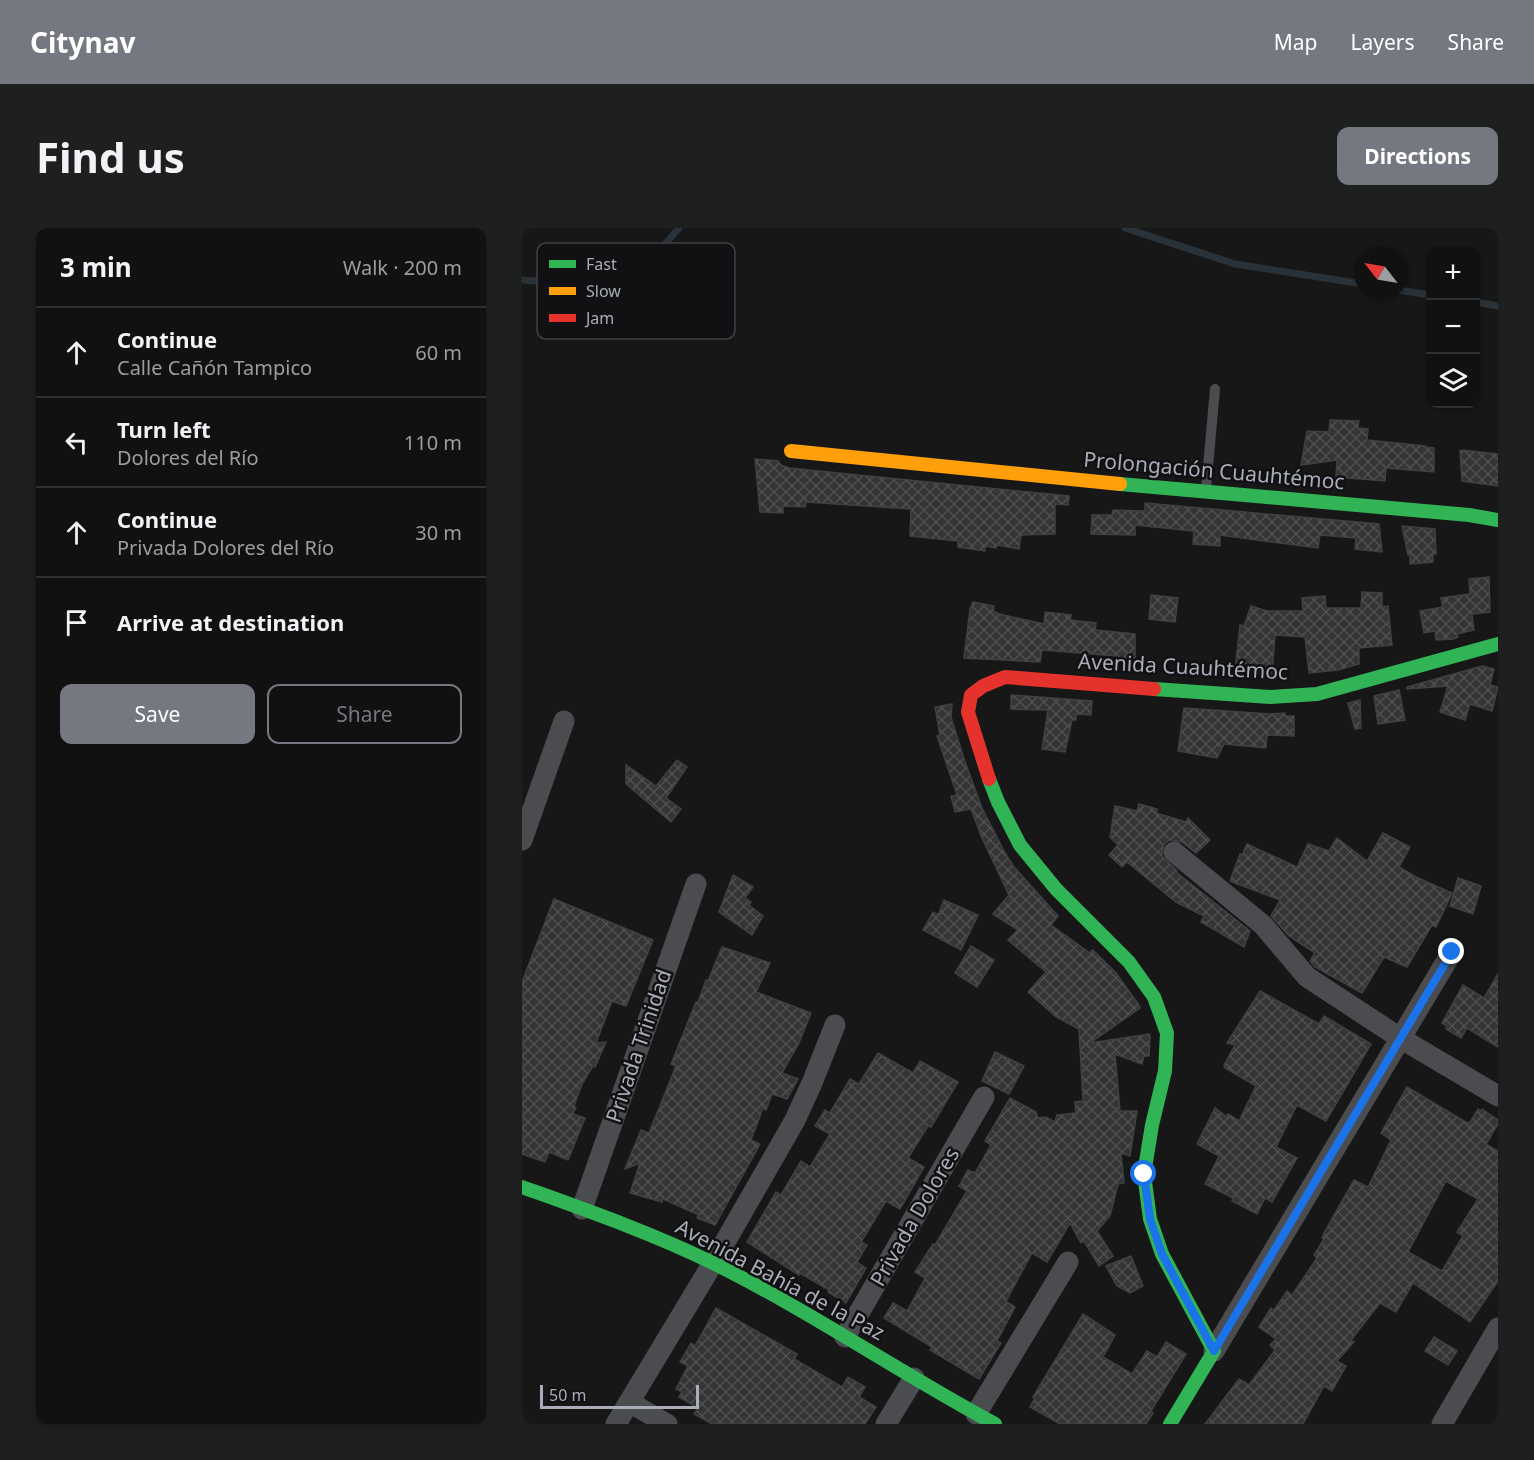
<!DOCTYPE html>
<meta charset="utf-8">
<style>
:root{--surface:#111;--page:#1e1f1f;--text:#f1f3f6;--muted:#9c9d9f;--line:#303131;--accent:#757880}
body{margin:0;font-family:"Noto Sans",sans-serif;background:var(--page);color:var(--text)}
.controls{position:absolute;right:18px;top:18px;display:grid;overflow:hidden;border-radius:12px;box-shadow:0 2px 4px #0004}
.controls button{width:54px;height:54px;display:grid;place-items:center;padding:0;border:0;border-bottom:2px solid var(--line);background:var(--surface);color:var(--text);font:30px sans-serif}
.compass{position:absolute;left:832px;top:18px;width:54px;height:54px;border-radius:50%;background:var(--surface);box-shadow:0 2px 4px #0004;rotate:301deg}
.scale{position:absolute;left:18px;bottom:15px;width:159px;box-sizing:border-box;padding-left:6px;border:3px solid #a8adb8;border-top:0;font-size:16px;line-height:21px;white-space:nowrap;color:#a8adb8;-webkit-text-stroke:4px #111113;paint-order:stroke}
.stop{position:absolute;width:18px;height:18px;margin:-14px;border:4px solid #1a73e8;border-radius:50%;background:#fff}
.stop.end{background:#1a73e8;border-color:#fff;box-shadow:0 2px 6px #0008}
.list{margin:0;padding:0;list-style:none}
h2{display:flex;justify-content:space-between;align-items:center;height:78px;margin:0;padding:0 24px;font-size:26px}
h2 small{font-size:20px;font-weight:400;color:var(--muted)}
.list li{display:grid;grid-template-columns:39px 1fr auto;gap:18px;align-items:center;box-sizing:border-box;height:90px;padding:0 24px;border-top:2px solid var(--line)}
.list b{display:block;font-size:22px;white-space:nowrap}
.list p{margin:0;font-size:20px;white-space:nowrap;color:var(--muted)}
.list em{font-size:20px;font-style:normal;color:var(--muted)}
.actions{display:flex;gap:12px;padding:18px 24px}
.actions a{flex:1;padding:14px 0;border:2px solid var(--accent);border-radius:12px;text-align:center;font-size:21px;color:var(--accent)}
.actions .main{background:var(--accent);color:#fff}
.icon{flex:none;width:33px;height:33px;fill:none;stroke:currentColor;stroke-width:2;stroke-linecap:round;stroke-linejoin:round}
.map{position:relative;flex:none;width:976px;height:1196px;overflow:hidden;border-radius:12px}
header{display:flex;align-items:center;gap:36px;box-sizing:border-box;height:84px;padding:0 30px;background:var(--accent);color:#fff}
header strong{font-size:28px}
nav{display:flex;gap:33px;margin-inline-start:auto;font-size:21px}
.intro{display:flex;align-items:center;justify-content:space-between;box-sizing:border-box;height:144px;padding:0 36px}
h1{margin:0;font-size:42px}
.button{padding:15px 27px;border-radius:12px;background:var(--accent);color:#fff;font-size:21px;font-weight:700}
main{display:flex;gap:36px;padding:0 36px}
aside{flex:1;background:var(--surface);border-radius:12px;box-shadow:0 2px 4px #0004}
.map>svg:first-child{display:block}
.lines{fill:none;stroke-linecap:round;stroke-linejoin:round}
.stream{stroke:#2a3239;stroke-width:7}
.building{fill:url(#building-cross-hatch);stroke:#3f4043;stroke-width:1.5;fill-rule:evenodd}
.lane{stroke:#4b4c50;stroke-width:10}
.street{stroke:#4b4c50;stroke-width:21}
.fast{stroke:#30b455;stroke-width:14}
.slow{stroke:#ff9f0a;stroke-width:14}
.jam{stroke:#e5322d;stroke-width:14}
.route{stroke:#1a73e8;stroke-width:8}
.labels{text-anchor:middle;stroke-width:5;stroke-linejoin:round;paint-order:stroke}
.street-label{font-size:21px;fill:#a8adb8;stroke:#111113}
.key{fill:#111113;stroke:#3e4045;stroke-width:1.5}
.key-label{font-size:16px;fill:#a8adb8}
</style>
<header>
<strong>Citynav</strong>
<nav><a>Map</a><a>Layers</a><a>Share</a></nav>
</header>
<div class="intro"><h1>Find us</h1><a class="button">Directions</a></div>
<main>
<aside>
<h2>3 min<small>Walk · 200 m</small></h2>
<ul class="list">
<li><svg class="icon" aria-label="ahead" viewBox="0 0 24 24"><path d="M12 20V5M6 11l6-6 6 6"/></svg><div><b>Continue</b><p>Calle Cañón Tampico</p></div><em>60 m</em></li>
<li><svg class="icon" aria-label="left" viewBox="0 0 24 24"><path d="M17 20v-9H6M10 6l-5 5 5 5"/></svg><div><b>Turn left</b><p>Dolores del Río</p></div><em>110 m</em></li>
<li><svg class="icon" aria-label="ahead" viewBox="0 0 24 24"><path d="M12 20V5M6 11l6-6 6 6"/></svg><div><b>Continue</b><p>Privada Dolores del Río</p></div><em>30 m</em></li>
<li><svg class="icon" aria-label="arrive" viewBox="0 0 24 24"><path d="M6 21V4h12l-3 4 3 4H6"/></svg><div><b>Arrive at destination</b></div></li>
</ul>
<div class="actions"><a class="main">Save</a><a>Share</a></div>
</aside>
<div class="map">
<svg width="976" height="1196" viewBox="0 0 976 1196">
<defs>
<pattern id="building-cross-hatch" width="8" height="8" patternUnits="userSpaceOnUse" patternTransform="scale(1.5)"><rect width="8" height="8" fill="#353536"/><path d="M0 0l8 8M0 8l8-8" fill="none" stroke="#4f5051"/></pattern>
</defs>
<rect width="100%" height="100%" fill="#171717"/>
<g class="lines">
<g class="stream">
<path d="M603 0 713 36 841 56"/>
<path d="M0 52 68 57 106 45 132 29 157 0"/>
<path d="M877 62 908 67"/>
<path d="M954 74 976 78"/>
</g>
</g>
<g class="building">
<path d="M808 192 837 193 836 200 846 201 845 212 903 218V219L912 220V244L864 240 863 253 814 249 815 232 779 237 785 203 807 204Z"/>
<path d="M940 222 976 226V258L940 253 938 223Z"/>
<path d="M233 231 256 233 259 237 267 240 547 268 546 277 533 276V306L499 307 497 321 475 317 474 320 463 318V323L436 319V313L388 308 389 281 284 274 283 279 261 278V285L238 284Z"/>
<path d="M623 275 857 296 860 324 833 321 834 310 798 307 796 320 698 307V318L671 316 672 303 613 297V307L569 306 570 287H590L591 282 623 283Z"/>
<path d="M880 298 913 301 914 326H911V334L888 336V327H886Z"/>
<path d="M967 349 968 384 950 386 952 402 935 406 936 409 931 411 914 412 913 403 902 405 898 383 921 379 919 370 948 366 947 351Z"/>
<path d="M840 364 860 365V379L866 378 870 417 837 420V436L816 442 787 445 783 409 753 407 750 447 713 443 718 397 722 398 729 378 745 383H781L780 370 803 368 804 380H839Z"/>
<path d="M629 367 656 370 653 394 627 391Z"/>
<path d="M451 374 472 378 471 383 477 386 522 396 523 384 549 387 548 392 574 395 573 402 613 406V435L594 433 595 428 520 422 518 434 442 430 448 381Z"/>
<path d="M960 438 972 441 968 457 976 459 970 483 948 476 943 492 918 484 926 458 885 461V459Z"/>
<path d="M877 462 883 492 856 496 852 468Z"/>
<path d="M489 467 570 473 569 487 554 486V492H550L543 524 520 521 526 482 489 481Z"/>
<path d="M838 472 839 500 833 501 826 475Z"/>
<path d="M430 476 429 489 442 531 460 580 483 625 492 639 536 688 529 697 568 725 570 722 572 723 594 745 617 777 618 780 568 815 627 806 628 808 627 828H622L620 836 593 826 598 883H615L608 928 599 925 602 955 596 956 588 988 575 1003 591 1028 577 1038 562 1013 559 1015 548 995 525 1034 510 1025 484 1073 493 1079 475 1113 479 1115 457 1151 408 1122 410 1119 362 1090 371 1075 385 1083 394 1067 403 1050 393 1044 411 1016 413 1017 445 963 437 958 446 942 453 945 469 917 463 913 488 870 514 884 516 890 524 889 533 894 535 887 554 885 553 874 561 873 557 801 534 789 506 764 524 744 486 712 496 702 471 686 487 667 460 610 449 581 433 584 429 568 435 567 415 508 418 507 413 479Z"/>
<path d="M662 480 747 486 763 485V488H772V508L745 507 744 520 702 516 695 530 656 523Z"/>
<path d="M155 532 165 539 144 570 159 581 149 594 104 556V537L134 558Z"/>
<path d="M617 576 635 581 634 585 664 594 666 590 688 612 674 625 660 614 648 612 642 616 640 628 655 643 654 644 728 703 722 719 679 694 682 688 654 674 605 634 600 639 587 627 596 617 588 609 593 578 615 583Z"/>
<path d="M861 605 888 619 877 639 894 649 930 665 914 699 910 697 885 739 862 729 840 765 793 739 788 733 793 725 767 708 749 688 758 672 708 653 718 626 720 627 725 616 775 639 786 616 807 623 815 610 845 633Z"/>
<path d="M211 647 231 659 223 670 229 674 227 677 241 688 230 707 197 684Z"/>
<path d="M936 650 959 658 951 686 928 678Z"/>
<path d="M32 671 131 712 104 778 90 773 74 815 84 814 73 839 71 838 60 856 52 878 54 879 51 886 63 890 46 932 27 924 23 934 0 926V754Z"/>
<path d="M422 672 456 687 439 722 401 702 411 684 416 687Z"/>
<path d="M449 718 472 732 455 759 433 745Z"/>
<path d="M200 719 248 735 234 764 289 785 277 815 260 845 276 851 265 871 250 866 244 882 241 880 229 912 238 916 193 997 175 990 177 987 141 971 140 974 108 965 118 935 103 941 119 902 127 905 154 838 149 836 174 774H176L184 752 186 753Z"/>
<path d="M976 746V819L945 800 939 810 924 801 925 798 920 795 941 757 962 770Z"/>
<path d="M738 763 797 796 802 788 849 816 804 893 775 877 754 919 775 930 750 974 743 970 735 986 710 973 711 970 683 956 697 928 675 916 693 880 705 889 706 886 717 893 734 858 703 840 702 837 713 817 705 815Z"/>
<path d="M473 824 502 838 487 866 460 853Z"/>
<path d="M356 825 391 845 398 833 436 854 409 899 406 898 386 930 402 939 378 981 364 973 339 1014 345 1017 335 1034 344 1040 324 1075 306 1064 307 1062 278 1045 277 1047 225 1014 254 964 259 967 279 933 288 939 308 906 293 898 303 882 308 885 328 851 337 856Z"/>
<path d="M885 859 947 896 956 881 959 883 960 881 976 892V896L964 916 976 923V1053L948 1094 891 1055 874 1084 858 1075 829 1112 832 1114 815 1133 824 1138 810 1163 802 1158 781 1196H683L717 1151 727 1157 753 1122 748 1117 754 1111 737 1099 749 1080 752 1082 765 1063 770 1067 795 1030 792 1027 802 1011 800 1010 803 1003 832 952 846 959 869 912 859 905ZM924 953 956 971 935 1004 941 1008 920 1043 886 1024Z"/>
<path d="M609 1028 621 1058 608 1065 595 1058 584 1038Z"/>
<path d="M194 1080 275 1126 272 1131 320 1159 326 1149 343 1159 337 1169 354 1179 343 1196H190L172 1186 176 1180 157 1169 160 1164 154 1161 166 1138 158 1134 169 1115 173 1118Z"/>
<path d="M561 1086 593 1107 581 1129 610 1146 625 1123 635 1129 644 1114 664 1126 629 1183 631 1185 624 1196H538L508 1179 513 1170 511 1169Z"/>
<path d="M912 1109 935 1123 926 1137 903 1123Z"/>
</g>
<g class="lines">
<path class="lane" d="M684 261 693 161"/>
<g class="street">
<path d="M0 612 42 493"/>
<path d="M652 624 741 697 785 749 878 810 976 868"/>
<path d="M60 981 174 656"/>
<path d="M323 1109 462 869"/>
<path d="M692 1123 930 724"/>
<path d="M107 1174 145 1196"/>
<path d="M454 1186 546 1034"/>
<path d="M94 1196 191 1035 273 892 290 855 313 797"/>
<path d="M364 1196 392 1150"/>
<path d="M920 1196 976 1100"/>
</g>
<g class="fast">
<path d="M598 256 947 287 976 292"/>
<path d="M632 461 748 469 795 466 976 416"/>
<path d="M467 551 476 574 498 617 534 661 607 734 632 769 645 805 643 843 630 897 622 946 628 991 640 1026 692 1123 648 1196"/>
<path d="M0 959C64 982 130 1005 191 1035 288 1083 378 1145 473 1196"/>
</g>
<path class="slow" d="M269 223 598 256"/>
<path class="jam" d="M467 551 446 484 449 467 461 458 483 449 632 461"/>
</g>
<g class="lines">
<path class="route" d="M622 946 628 991 640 1026 692 1123 930 724"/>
</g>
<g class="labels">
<g class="street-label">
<text transform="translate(692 243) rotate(5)" y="7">Prolongación Cuauhtémoc</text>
<text transform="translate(661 439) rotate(3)" y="7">Avenida Cuauhtémoc</text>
<text transform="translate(117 818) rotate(-71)" y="7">Privada Trinidad</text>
<text transform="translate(393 989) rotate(-60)" y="7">Privada Dolores</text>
<text transform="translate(258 1052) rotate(28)" y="7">Avenida Bahía de la Paz</text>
</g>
</g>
<rect x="15" y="15" width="198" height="96" rx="9" class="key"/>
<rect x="27" y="32" width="27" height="8" fill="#30b455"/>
<rect x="27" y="59" width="27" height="8" fill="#ff9f0a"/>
<rect x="27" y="86" width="27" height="8" fill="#e5322d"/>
<g class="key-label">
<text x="64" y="42">Fast</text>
<text x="64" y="69">Slow</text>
<text x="64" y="96">Jam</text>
</g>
</svg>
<div class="controls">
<button>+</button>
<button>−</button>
<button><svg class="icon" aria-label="layers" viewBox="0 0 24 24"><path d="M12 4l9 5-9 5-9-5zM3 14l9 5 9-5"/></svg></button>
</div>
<svg class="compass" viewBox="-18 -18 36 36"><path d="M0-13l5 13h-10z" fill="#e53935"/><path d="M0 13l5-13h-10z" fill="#9c9d9f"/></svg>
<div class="scale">50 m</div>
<div class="stop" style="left:622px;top:946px"></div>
<div class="stop end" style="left:930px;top:724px"></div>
</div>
</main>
